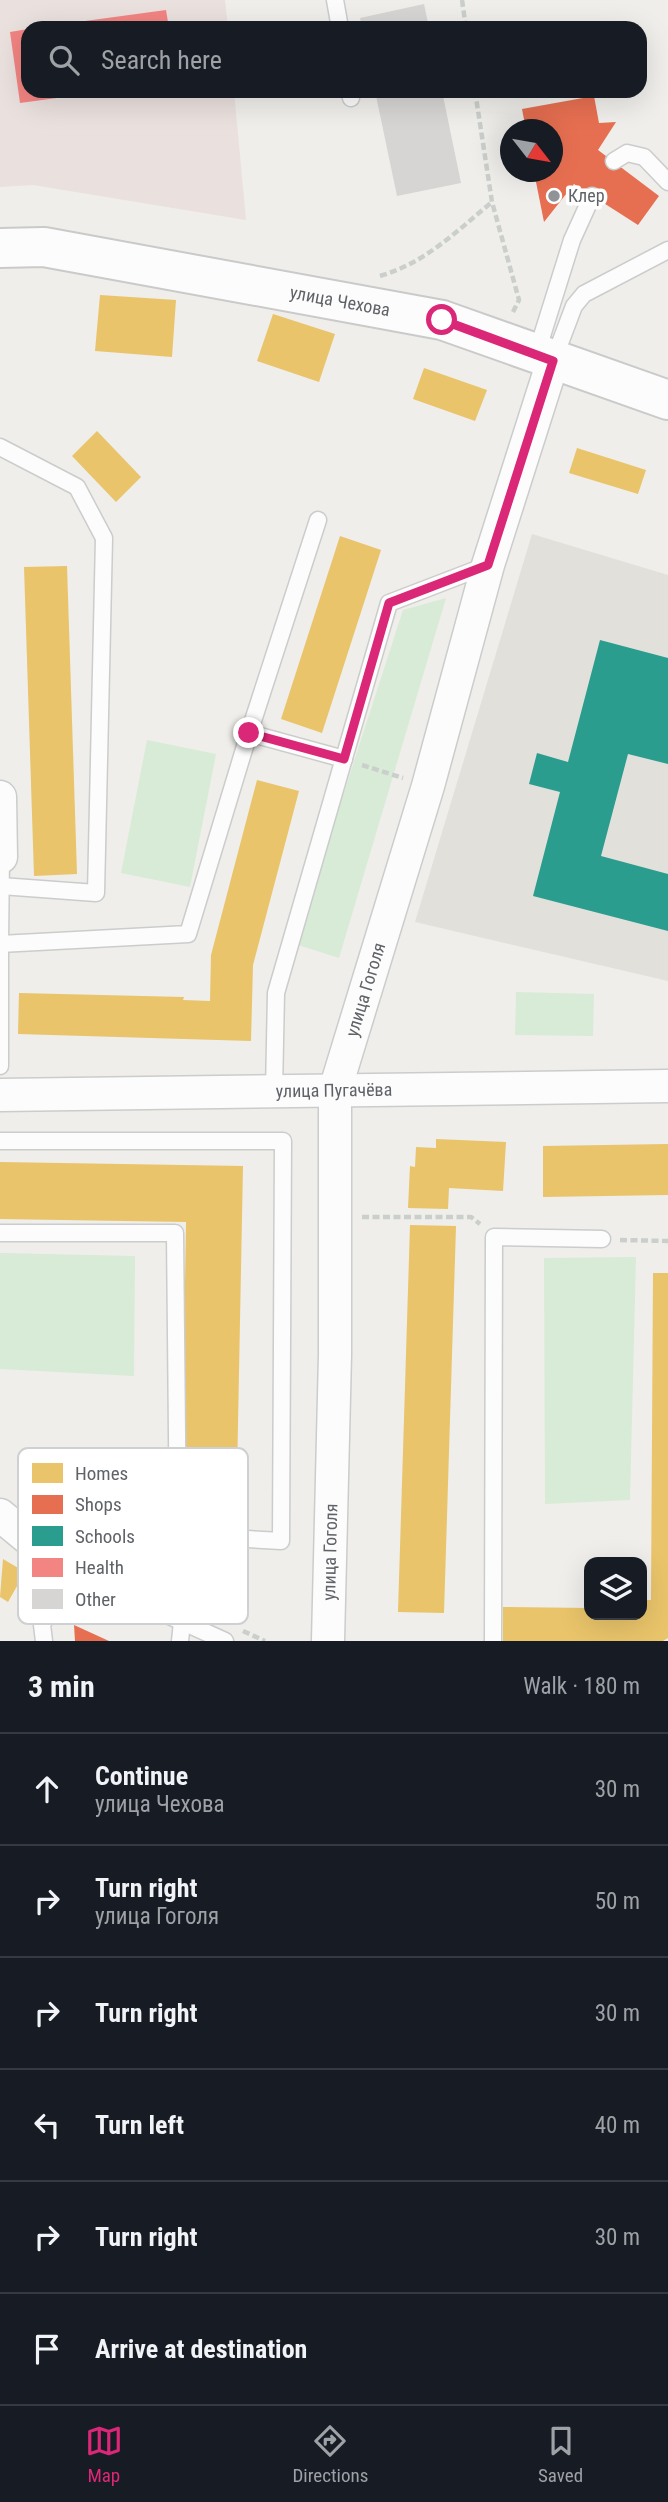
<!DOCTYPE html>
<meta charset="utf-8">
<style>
:root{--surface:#171b24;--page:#242831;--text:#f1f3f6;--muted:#9ea1a6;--line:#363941;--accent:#db2777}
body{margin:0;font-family:"Roboto Condensed",sans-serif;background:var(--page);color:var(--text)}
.controls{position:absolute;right:21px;bottom:21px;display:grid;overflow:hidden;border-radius:14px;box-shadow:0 7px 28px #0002}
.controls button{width:63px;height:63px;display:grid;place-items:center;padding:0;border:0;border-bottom:2px solid var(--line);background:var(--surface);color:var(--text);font:35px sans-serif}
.compass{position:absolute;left:500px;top:119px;width:63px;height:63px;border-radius:50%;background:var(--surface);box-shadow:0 7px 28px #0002;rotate:121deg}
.stop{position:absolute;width:21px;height:21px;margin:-16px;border:5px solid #db2777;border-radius:50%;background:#fff}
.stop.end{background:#db2777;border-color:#fff;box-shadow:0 2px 7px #0008}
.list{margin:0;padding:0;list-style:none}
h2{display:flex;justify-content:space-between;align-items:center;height:91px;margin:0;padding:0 28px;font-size:30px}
h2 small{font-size:23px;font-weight:400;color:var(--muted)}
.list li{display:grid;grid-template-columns:46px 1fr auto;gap:21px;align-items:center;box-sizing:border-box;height:112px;padding:0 28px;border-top:2px solid var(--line)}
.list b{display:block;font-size:26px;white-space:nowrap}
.list p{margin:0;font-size:23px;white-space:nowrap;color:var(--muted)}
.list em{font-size:23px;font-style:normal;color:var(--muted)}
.icon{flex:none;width:38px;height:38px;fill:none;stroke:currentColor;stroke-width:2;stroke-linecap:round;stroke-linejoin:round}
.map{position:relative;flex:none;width:668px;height:1641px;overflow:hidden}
.search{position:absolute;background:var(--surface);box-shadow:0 7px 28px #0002;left:21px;right:21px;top:21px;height:77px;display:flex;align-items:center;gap:18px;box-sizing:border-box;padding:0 24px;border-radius:21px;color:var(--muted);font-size:26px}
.sheet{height:763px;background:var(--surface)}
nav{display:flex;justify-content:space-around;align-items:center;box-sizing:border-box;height:98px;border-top:2px solid var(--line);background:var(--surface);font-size:19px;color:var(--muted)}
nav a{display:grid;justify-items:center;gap:4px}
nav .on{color:var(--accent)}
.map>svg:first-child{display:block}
.education{fill:#e2e0da}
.medical{fill:#eae0de}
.green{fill:#d8ebd6}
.homes{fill:#e9c46a}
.shops{fill:#e76f51}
.schools{fill:#2a9d8f}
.health{fill:#f28482}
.building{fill:#d6d5d3}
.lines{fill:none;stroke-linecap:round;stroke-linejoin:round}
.lane-casing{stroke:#cbcccc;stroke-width:19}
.street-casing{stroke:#cbcccc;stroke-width:35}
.secondary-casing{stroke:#cacacb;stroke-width:42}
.path{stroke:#cacfcc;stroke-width:4.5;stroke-dasharray:7 3.5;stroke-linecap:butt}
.lane{stroke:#fdfcfc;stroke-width:16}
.street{stroke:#fdfcfc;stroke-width:32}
.secondary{stroke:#fdfcfc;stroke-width:38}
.route{stroke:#db2777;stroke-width:9}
.poi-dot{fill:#919496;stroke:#fff;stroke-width:2.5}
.labels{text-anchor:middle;stroke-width:7;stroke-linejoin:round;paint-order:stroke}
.poi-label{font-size:18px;fill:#5f6368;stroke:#fff;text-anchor:start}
.street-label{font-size:18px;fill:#5f6368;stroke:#fff}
.key{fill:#fff;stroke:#cfd0d2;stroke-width:2}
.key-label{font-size:19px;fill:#5f6368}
</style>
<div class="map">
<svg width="668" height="1641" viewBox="0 0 668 1641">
<rect width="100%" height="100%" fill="#efeeea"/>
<path class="education" d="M532 534 668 575V981L415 922Z"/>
<path class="medical" d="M0 0H225L228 28H28V91H234L246 220 33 185 0 187Z"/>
<g class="green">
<path d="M446 598 339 958 295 944 403 610Z"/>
<path d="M147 740 216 754 190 887 121 873Z"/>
<path d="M516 992 594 994 593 1036 515 1035Z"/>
<path d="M0 1253 135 1256 134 1376 0 1369Z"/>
<path d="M636 1257 630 1500 545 1504 544 1258Z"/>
</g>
<g class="homes">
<path d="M100 295 176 300 172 357 95 351Z"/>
<path d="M273 314 335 334 319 382 257 361Z"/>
<path d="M424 368 487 390 475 421 413 399Z"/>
<path d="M97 431 141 477 116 502 72 456Z"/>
<path d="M577 448 646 470 638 494 569 473Z"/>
<path d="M340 536 381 550 322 733 281 719Z"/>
<path d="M67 566 77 874 34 876 24 567Z"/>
<path d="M257 780 299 791 253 965 251 1041 18 1034 19 993 184 997 183 1000 210 1001 211 955Z"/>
<path d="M436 1139 506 1142 503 1191 449 1188 448 1209 408 1208 410 1166 415 1167 416 1147 436 1148Z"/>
<path d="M668 1144V1195L543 1197V1146Z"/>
<path d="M0 1162 243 1166 236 1527 181 1526 186 1222 0 1219Z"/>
<path d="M410 1225 456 1226 444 1613 398 1612Z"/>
<path d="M653 1273H668V1638L663 1641H503V1607L589 1608V1615H642V1600H651Z"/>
<path d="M3 1559 25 1572 8 1602 0 1597Z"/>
</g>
<g class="shops">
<path d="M594 96 599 123 616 122 598 150 659 196 638 225 574 184 544 222 534 172H552V130H526L522 109Z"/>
<path d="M74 1625 109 1641H75Z"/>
</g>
<path class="schools" d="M600 640 668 658V764L628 754 601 856 668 874V931L533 896 560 792 529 784 537 753 568 762Z"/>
<g class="health">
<path d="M166 10 169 28H48V26Z"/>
<path d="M28 29V91L94 93 20 103 10 32Z"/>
</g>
<g class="building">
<path d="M424 4 429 28H362L360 18Z"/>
<path d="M375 91H442L461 183 397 196Z"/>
</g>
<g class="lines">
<defs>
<g id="lane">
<path d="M335 0 340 28"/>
<path d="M350 91 351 98"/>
<path d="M614 161 627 153 644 157 668 182"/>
<path d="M536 355 572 240 592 196"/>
<path d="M554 359 574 306 584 294 668 250"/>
<path d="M0 447 77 487 104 538 96 893 1 886"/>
<path d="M318 520 249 733 344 759"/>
<path d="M1 857 0 944 188 934 249 733"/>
<path d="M0 944V1066"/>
<path d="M274 1091 276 993 389 603 488 565"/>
<path d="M0 1141H283L281 1541 178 1535 175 1233H0"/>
<path d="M44 1641 42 1625 77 1555 165 1614 225 1641"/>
<path d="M180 1641 182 1622"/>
<path d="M493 1641 494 1237 602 1239"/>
</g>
<g id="street">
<path d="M0 797 1 857"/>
<path id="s1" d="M0 1095 668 1086"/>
<path d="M0 1515 29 1539 77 1555"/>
<path id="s2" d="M328 1641 335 1355V1090L428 786 488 565 553 361"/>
</g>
<g id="secondary">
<path id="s3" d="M0 248 44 247 442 320 668 400"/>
</g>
</defs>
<use href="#lane" class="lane-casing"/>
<use href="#street" class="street-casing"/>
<use href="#secondary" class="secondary-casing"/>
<g class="path">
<path d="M462 0 466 28"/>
<path d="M475 91 492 202 519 300 513 312"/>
<path d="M380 276C425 263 457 231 492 202"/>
<path d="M362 765 403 778"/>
<path d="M362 1217H471L480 1224"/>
<path d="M620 1240 668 1241"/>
<path d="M175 1596 180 1587 166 1579 175 1565 176 1553"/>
<path d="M243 1631 265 1641"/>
</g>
<use href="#lane" class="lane"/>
<use href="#street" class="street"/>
<use href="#secondary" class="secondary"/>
</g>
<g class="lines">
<path class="route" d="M249 733 344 759 389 603 488 565 553 361 442 320"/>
</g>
<circle class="poi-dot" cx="554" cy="196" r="7"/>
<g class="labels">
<g class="poi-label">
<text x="568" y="202">Клер</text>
</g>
<g class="street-label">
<text dy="6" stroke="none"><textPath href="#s3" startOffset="345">улица Чехова</textPath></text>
<text dy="6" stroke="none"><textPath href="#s2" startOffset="656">улица Гоголя</textPath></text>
<text dy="6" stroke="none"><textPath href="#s1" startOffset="334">улица Пугачёва</textPath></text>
<text dy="6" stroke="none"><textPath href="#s2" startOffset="89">улица Гоголя</textPath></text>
</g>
</g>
<rect x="18" y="1448" width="230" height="176" rx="10" class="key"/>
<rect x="32" y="1463" width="31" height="20" fill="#e9c46a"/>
<rect x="32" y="1495" width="31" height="19" fill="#e76f51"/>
<rect x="32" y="1526" width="31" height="20" fill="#2a9d8f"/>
<rect x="32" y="1558" width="31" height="19" fill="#f28482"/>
<rect x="32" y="1589" width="31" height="20" fill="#d6d5d3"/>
<g class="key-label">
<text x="75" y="1480">Homes</text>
<text x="75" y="1511">Shops</text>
<text x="75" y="1543">Schools</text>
<text x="75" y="1574">Health</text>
<text x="75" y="1606">Other</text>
</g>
</svg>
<div class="controls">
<button><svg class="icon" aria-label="layers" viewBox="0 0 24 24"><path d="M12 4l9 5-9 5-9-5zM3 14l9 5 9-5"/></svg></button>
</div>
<svg class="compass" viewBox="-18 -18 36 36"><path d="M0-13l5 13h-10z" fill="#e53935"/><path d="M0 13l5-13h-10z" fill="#9ea1a6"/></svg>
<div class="stop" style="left:442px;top:320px"></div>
<div class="stop end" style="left:249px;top:733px"></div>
<div class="search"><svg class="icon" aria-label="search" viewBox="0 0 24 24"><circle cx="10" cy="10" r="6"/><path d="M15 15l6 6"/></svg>Search here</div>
</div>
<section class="sheet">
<h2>3 min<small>Walk · 180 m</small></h2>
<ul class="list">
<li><svg class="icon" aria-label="ahead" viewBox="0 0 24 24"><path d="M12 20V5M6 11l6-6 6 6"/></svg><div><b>Continue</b><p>улица Чехова</p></div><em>30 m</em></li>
<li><svg class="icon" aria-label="right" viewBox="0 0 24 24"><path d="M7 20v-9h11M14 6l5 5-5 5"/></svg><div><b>Turn right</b><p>улица Гоголя</p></div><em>50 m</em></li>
<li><svg class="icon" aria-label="right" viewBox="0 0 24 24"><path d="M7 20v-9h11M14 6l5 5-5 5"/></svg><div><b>Turn right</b></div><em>30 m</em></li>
<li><svg class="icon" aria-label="left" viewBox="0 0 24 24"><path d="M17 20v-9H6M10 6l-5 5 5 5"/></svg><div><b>Turn left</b></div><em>40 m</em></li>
<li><svg class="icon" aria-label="right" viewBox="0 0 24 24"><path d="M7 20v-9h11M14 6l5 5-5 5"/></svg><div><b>Turn right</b></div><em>30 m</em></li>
<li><svg class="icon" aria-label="arrive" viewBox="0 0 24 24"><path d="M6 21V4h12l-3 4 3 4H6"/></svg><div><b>Arrive at destination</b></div></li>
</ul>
</section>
<nav>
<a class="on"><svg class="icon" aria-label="map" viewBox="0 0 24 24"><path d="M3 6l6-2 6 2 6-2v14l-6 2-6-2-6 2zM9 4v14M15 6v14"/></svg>Map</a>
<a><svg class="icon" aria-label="directions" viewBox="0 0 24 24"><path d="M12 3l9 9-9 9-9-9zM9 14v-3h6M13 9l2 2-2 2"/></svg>Directions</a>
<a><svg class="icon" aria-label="saved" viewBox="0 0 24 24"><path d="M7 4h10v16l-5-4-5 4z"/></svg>Saved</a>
</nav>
